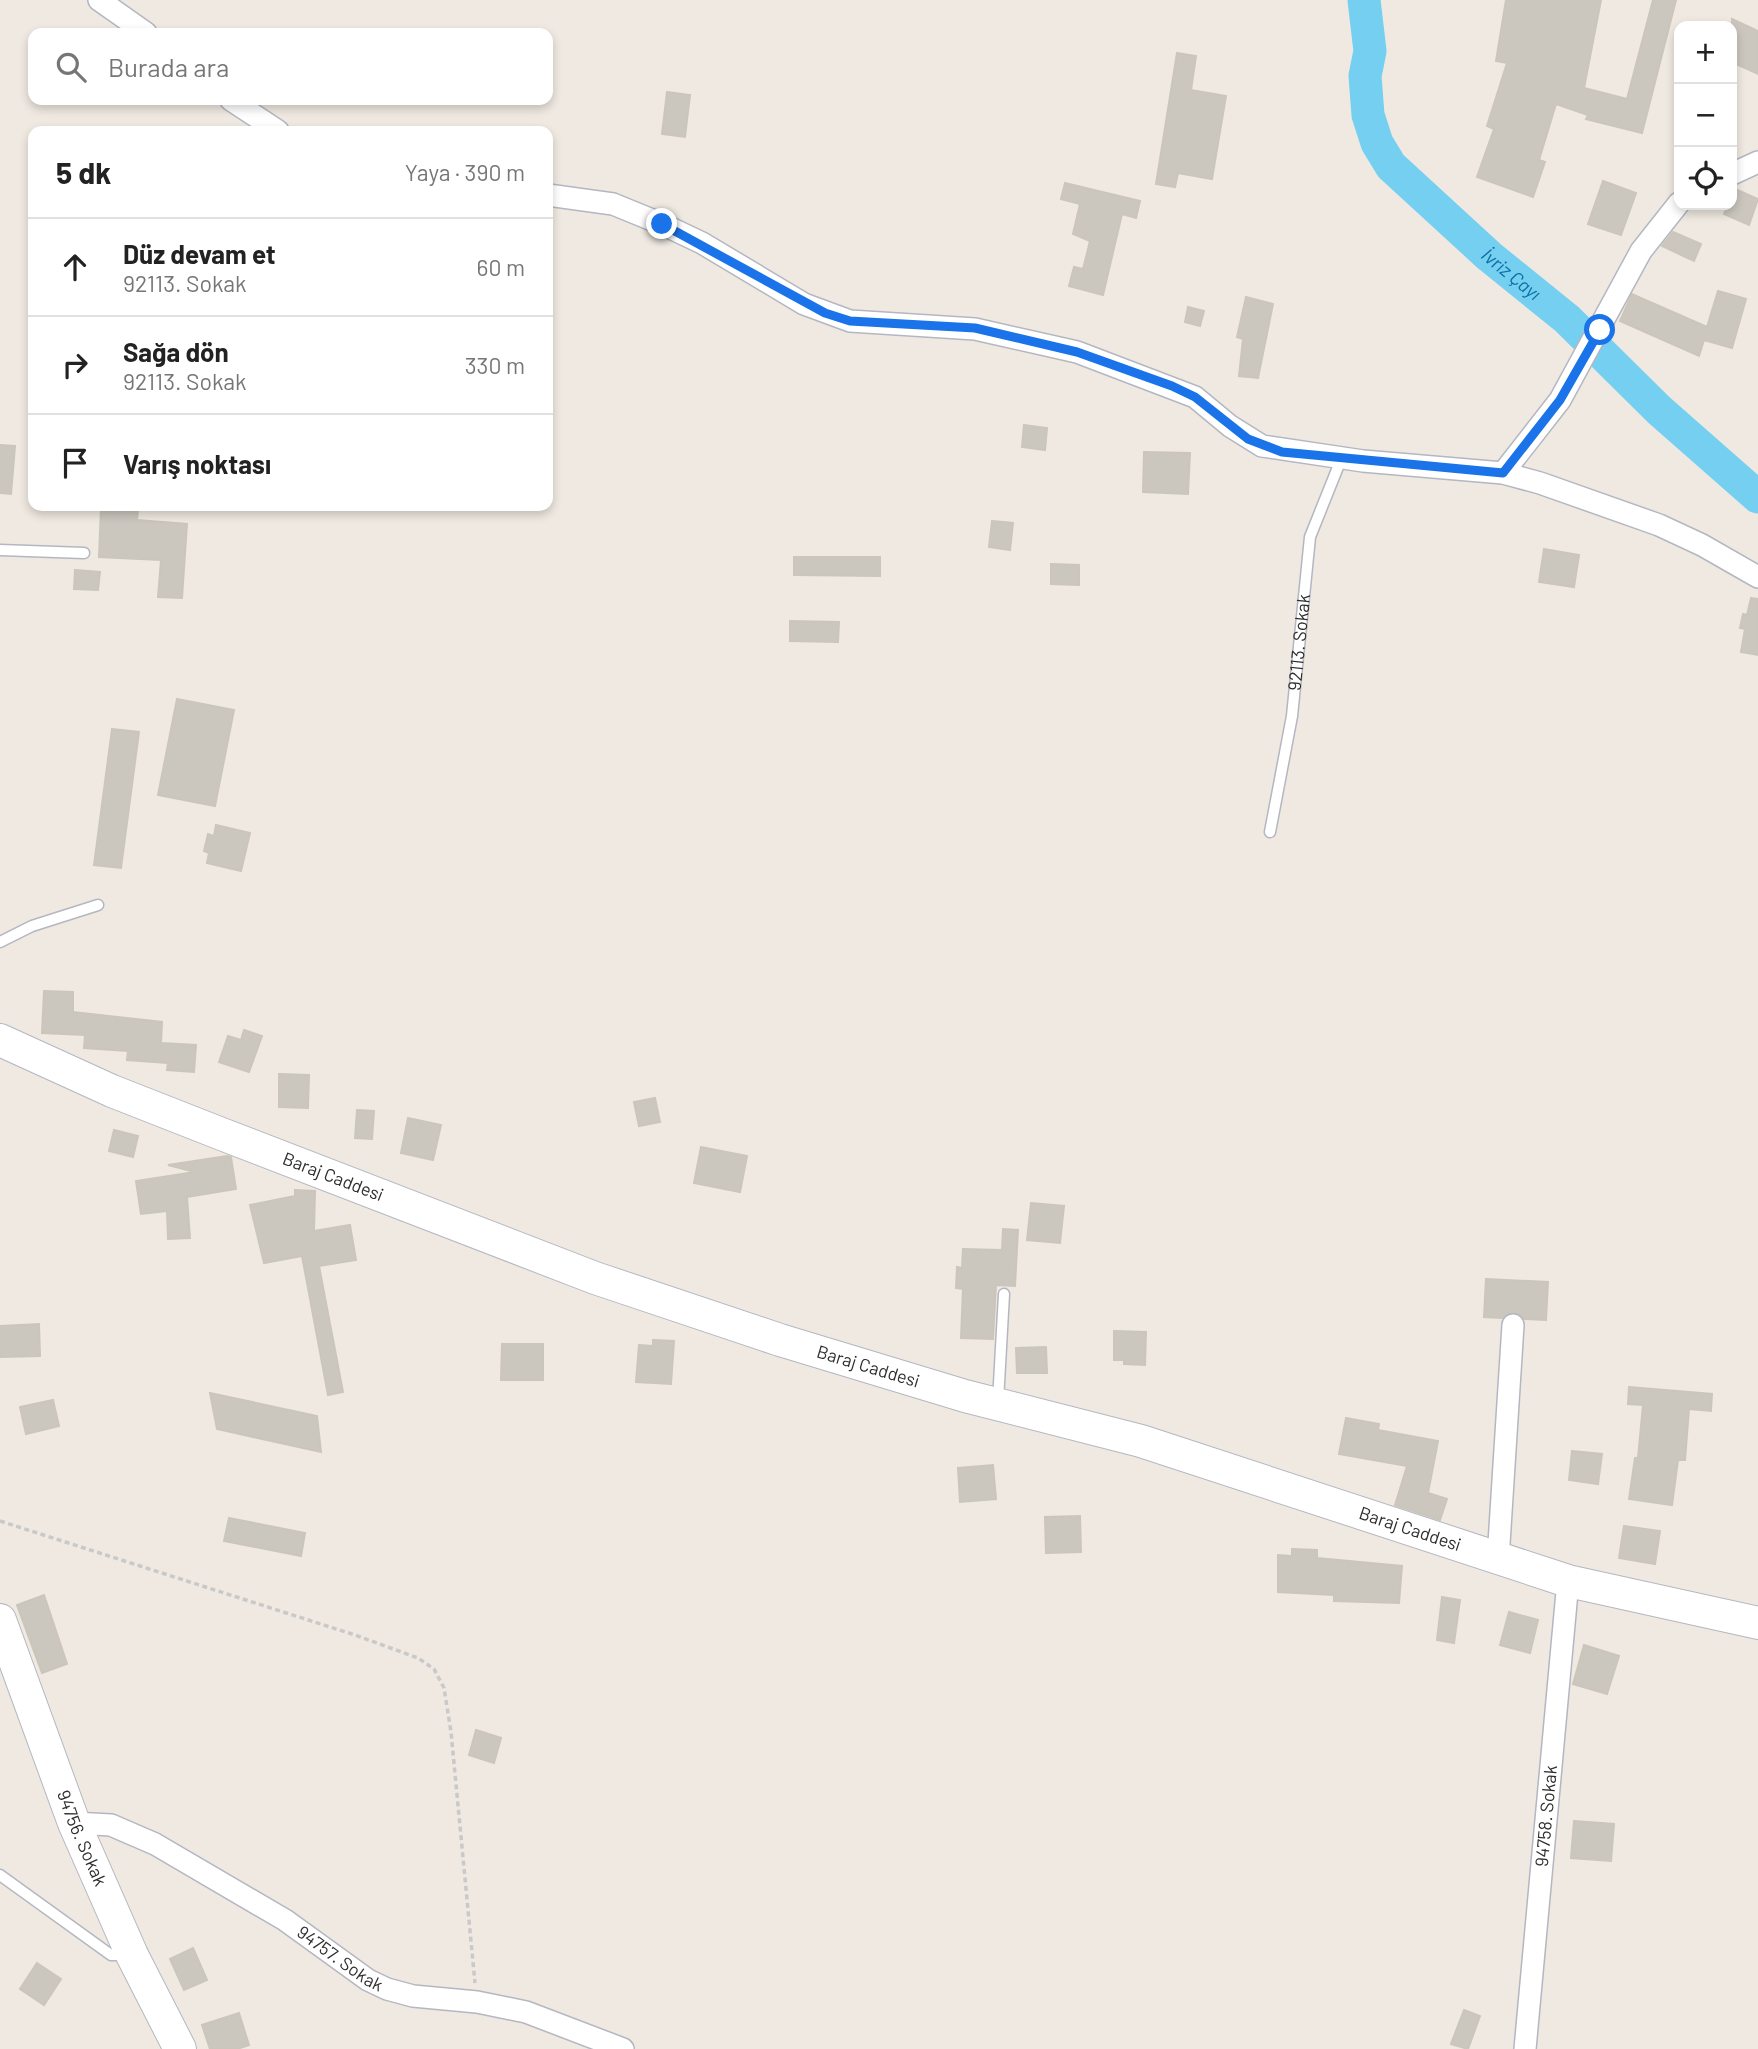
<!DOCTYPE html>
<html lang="tr">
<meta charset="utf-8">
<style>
:root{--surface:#fff;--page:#f2f2f2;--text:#222;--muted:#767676;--line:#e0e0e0}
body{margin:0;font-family:Barlow,sans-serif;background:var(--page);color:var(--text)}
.controls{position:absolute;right:21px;top:21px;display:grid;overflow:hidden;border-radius:14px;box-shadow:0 4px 10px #0003}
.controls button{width:63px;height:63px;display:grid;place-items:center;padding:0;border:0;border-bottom:2px solid var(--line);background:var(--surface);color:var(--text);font:35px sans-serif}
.stop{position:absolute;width:21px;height:21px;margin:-16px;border:5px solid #1a73e8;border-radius:50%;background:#fff}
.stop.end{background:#1a73e8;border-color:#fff;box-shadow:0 2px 7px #0008}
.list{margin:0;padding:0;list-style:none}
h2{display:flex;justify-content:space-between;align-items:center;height:91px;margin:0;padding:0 28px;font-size:30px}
h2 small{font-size:23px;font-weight:400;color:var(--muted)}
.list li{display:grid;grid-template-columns:46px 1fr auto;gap:21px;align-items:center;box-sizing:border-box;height:98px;padding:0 28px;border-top:2px solid var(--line)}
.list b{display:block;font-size:26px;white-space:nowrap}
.list p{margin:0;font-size:23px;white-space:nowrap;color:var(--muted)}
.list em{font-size:23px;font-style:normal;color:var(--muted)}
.icon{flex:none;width:38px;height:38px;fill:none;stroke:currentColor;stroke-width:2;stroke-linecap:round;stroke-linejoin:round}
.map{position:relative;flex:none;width:1758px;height:2049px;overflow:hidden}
.search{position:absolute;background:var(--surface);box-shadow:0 4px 10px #0003;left:28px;top:28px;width:525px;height:77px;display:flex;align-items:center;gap:18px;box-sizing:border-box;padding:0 24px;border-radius:14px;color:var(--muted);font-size:26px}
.panel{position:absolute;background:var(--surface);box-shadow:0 4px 10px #0003;left:28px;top:126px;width:525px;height:385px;border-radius:14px}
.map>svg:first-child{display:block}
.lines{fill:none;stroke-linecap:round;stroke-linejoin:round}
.river{stroke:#75cff0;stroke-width:33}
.building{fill:#cbc7bf;stroke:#cbc5ba;stroke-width:2}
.lane-casing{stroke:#b4b7c1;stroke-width:13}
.street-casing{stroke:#b4b7c1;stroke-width:24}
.secondary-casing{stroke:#b4b7c1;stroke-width:34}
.path{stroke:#c9c9c9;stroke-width:3.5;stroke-dasharray:5 3.5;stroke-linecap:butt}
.lane{stroke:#fff;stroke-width:10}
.street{stroke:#fff;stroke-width:21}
.secondary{stroke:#fff;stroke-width:32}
.route{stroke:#1a73e8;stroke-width:9}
.labels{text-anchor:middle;stroke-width:7;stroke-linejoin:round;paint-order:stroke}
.street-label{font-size:18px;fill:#2e2e2e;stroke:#fff}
.water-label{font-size:19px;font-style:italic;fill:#0d6fa3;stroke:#fff}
</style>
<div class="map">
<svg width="1758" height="2049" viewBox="0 0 1758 2049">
<rect width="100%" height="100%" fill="#efe9e1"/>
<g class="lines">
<path class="river" id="s1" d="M1364 0 1370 51 1365 76 1368 115 1377 143 1391 166 1489 256 1567 319 1659 410 1758 497"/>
</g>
<g class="building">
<path d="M1506 0H1601L1584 88 1627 99 1653 0H1676L1642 133 1586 119 1588 115 1556 104 1539 160 1545 162 1533 197 1477 177 1494 129 1487 126 1507 63 1496 61Z"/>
<path d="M1732 19 1758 31V74L1732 62Z"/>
<path d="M1177 53 1196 56 1191 90 1226 96 1212 179 1178 173 1175 187 1156 184Z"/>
<path d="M667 92 690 95 685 137 662 134Z"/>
<path d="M1603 181 1636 193 1621 235 1588 224Z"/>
<path d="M1065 183 1140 201 1136 218 1122 214 1103 295 1069 286 1074 267 1083 269 1090 241 1073 234 1080 204 1061 199Z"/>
<path d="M1735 189 1758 199 1749 225 1724 214 1728 205H1732Z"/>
<path d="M1673 232 1701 244 1694 261 1662 246Z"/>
<path d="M1718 291 1746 299 1732 348 1704 340 1699 356 1620 321 1632 294 1707 327Z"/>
<path d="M1246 297 1273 304 1258 378 1239 376 1243 339 1237 337Z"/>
<path d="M1188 307 1204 311 1200 326 1185 322Z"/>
<path d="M1024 425 1047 428 1045 450 1022 447Z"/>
<path d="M0 445 15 446 11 494 0 493Z"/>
<path d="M1144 452 1190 453 1188 494 1143 492Z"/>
<path d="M101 508 138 510 137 520 187 524 182 598 158 597 161 560 99 557Z"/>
<path d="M992 521 1013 523 1010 550 989 547Z"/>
<path d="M1544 549 1579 555 1574 587 1539 582Z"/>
<path d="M794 557H880V576L794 575Z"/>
<path d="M1051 564 1079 565V585L1051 584Z"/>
<path d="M75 570 100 572 98 590 74 589Z"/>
<path d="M1751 598 1758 599V655L1741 652 1745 629 1740 628 1743 614 1747 615Z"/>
<path d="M790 621 839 622 838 642 790 641Z"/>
<path d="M177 699 234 710 215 806 158 795Z"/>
<path d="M112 729 139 732 121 868 94 865Z"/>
<path d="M216 825 250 833 241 871 207 863 209 853 204 851 208 834 214 836Z"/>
<path d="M44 991 73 992V1012L162 1022 161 1043 196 1045 194 1072 167 1070 168 1063 127 1060 128 1051 84 1048 85 1035 42 1033Z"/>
<path d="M244 1030 262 1036 249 1072 219 1062 228 1036 241 1040Z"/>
<path d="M279 1074 309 1075 308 1108 279 1107Z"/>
<path d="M655 1098 660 1122 639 1126 634 1102Z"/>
<path d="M357 1110 374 1111 372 1139 355 1138Z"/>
<path d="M408 1118 441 1125 433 1160 401 1153Z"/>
<path d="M114 1130 138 1136 133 1157 109 1151Z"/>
<path d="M701 1147 747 1156 740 1192 694 1183Z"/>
<path d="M227 1156 231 1157 236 1189 187 1197 190 1238 168 1239 167 1211 141 1214 136 1181 195 1172 168 1165Z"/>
<path d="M295 1190 315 1191 314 1231 350 1225 356 1260 319 1266 343 1392 328 1395 302 1256 264 1263 250 1205 295 1196Z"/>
<path d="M1031 1203 1064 1206 1060 1243 1027 1240Z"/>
<path d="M1003 1229 1018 1230 1015 1286 996 1285 993 1339 961 1338 963 1289 956 1288 957 1267 962 1268 963 1249 1002 1250Z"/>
<path d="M1486 1279 1548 1282 1546 1320 1524 1319 1513 1312 1502 1318 1484 1317Z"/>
<path d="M39 1324 40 1356 0 1357V1326Z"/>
<path d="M1114 1331 1146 1332 1145 1365 1124 1364V1360H1114Z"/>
<path d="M653 1340 674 1341 671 1384 636 1382 639 1345 653 1346Z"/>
<path d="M502 1344H543V1380H501Z"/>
<path d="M1046 1347 1047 1373H1017L1016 1348Z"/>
<path d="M1629 1387 1712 1394 1711 1411 1689 1409 1685 1460H1678L1672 1505 1629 1499 1635 1458H1638L1643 1405 1628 1404Z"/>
<path d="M210 1393 317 1416 321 1452 217 1429Z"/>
<path d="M53 1400 59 1426 26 1434 20 1407Z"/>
<path d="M1346 1418 1379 1424 1378 1430 1438 1441 1428 1493 1447 1499 1440 1520 1395 1505 1407 1466 1339 1454Z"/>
<path d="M1572 1451 1602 1454 1598 1484 1569 1480Z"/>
<path d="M993 1465 996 1499 960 1502 958 1468Z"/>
<path d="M1080 1516 1081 1552 1046 1553 1045 1517Z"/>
<path d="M229 1518 305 1533 301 1556 224 1541Z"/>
<path d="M1624 1526 1660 1531 1655 1564 1619 1558Z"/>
<path d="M1292 1549 1317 1550V1558L1402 1566 1399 1603 1334 1601V1595L1278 1592V1555L1292 1556Z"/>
<path d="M44 1595 67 1664 42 1673 17 1605Z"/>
<path d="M1442 1597 1460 1600 1454 1643 1437 1640Z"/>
<path d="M1509 1612 1538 1620 1530 1653 1500 1645Z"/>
<path d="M1584 1645 1619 1656 1607 1694 1573 1684Z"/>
<path d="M476 1730 501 1738 494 1763 469 1755Z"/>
<path d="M1574 1821 1614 1824 1611 1861 1571 1858Z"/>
<path d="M193 1948 207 1980 184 1990 170 1959Z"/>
<path d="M37 1963 61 1979 44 2005 20 1989Z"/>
<path d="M1464 2010 1480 2016 1468 2049 1451 2044Z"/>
<path d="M239 2013 249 2045 237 2049H210L202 2025Z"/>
</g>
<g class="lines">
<defs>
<g id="lane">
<path d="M0 550 84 553"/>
<path id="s2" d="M1270 832 1292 716 1310 537 1342 457"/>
<path d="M0 942 32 926 98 905"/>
<path d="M998 1401 1004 1294"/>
<path d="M0 1875 111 1955H129"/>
</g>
<g id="street">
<path d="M99 0 146 33"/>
<path d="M231 100 278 131"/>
<path d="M1732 174 1758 162"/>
<path d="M548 195 613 204 662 224 702 243 804 304 850 321 975 329 1077 352 1195 397 1230 426 1262 446 1363 461 1503 473 1540 483 1659 525 1702 545 1758 577"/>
<path d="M1503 473 1560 400 1641 251 1679 203"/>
<path d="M1498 1559 1513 1325"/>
<path id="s3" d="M74 1823 111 1825 155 1844 285 1920 368 1980 387 1989 413 1996 477 2002 526 2012 623 2049"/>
<path id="s4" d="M1525 2049 1568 1581"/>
</g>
<g id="secondary">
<path id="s5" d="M0 1040 112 1091 219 1133 595 1278 780 1340 965 1396 1141 1441 1568 1581 1758 1623"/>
<path id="s6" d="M0 1620 74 1823 132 1955 180 2049"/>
</g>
</defs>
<use href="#lane" class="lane-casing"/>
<use href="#street" class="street-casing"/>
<use href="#secondary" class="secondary-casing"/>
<path class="path" d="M0 1521 355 1635 418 1658 434 1669 444 1688 451 1732 475 1983"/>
<use href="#lane" class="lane"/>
<use href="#street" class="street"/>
<use href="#secondary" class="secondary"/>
</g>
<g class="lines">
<path class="route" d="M662 224 825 313 850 321 975 328 1077 352 1172 386 1195 397 1248 439 1282 452 1503 473 1560 400 1600 330"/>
</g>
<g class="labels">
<g class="street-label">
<text dy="6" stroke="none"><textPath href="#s2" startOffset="192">92113. Sokak</textPath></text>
<text dy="6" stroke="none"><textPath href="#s5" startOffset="360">Baraj Caddesi</textPath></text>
<text dy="6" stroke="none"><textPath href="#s5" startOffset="928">Baraj Caddesi</textPath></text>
<text dy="6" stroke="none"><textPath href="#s5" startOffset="1494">Baraj Caddesi</textPath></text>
<text dy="6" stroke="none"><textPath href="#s4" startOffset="234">94758. Sokak</textPath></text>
<text dy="6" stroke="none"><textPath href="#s6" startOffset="233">94756. Sokak</textPath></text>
<text dy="6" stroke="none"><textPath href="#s3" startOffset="303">94757. Sokak</textPath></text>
</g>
<g class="water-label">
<text dy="7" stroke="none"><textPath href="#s1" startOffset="334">İvriz Çayı</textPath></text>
</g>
</g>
</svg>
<div class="controls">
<button>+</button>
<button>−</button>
<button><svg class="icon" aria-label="locate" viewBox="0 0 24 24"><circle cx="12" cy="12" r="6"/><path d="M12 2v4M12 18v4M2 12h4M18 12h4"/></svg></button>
</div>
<div class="stop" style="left:1600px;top:330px"></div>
<div class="stop end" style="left:662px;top:224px"></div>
<div class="search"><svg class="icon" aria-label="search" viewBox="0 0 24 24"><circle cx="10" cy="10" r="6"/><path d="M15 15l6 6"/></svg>Burada ara</div>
<section class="panel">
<h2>5 dk<small>Yaya · 390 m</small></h2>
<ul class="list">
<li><svg class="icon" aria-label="ahead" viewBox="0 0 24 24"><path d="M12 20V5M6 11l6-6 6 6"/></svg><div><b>Düz devam et</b><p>92113. Sokak</p></div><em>60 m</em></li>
<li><svg class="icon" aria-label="right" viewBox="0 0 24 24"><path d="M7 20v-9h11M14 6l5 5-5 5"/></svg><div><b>Sağa dön</b><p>92113. Sokak</p></div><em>330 m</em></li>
<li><svg class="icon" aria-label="arrive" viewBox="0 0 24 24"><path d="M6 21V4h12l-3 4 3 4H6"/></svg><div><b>Varış noktası</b></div></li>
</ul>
</section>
</div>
